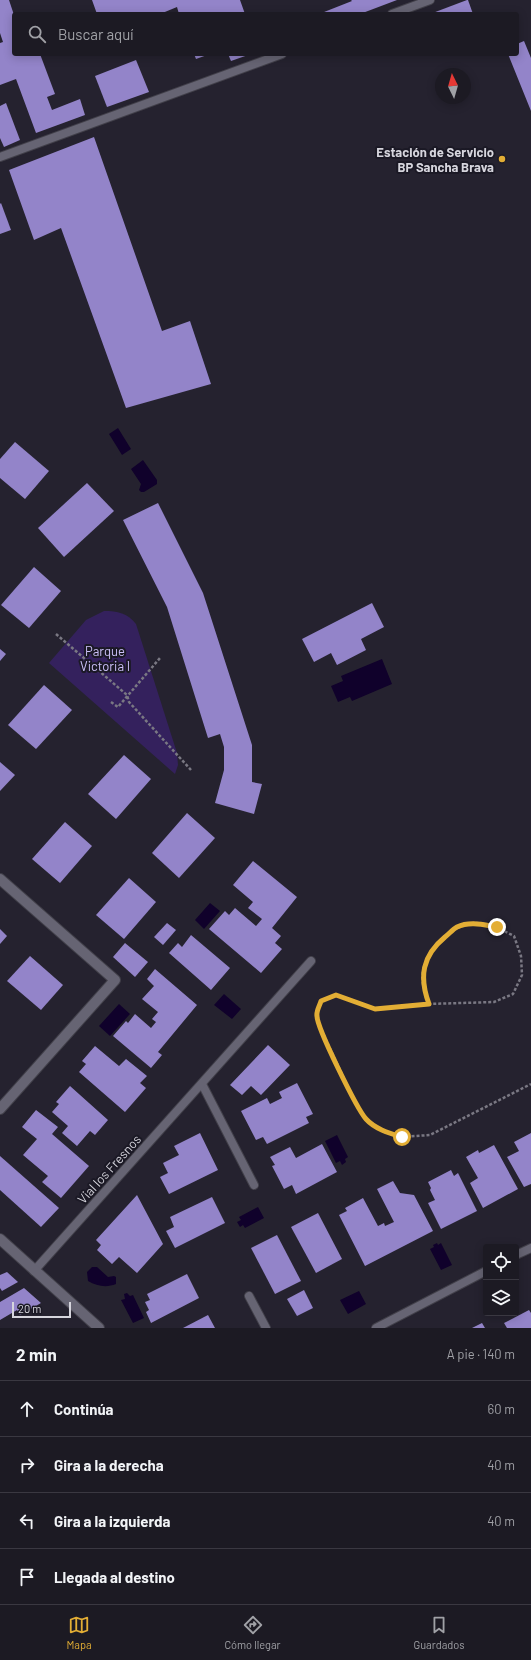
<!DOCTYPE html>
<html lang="es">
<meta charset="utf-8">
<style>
:root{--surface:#1c1a23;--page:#25232b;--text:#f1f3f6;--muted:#a0a1a6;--line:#3a3841;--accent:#e3ae35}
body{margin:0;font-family:Barlow,sans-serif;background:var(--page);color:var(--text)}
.controls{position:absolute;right:12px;bottom:12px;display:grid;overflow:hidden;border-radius:4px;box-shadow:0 2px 10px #0003}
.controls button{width:36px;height:36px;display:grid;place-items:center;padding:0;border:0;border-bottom:1px solid var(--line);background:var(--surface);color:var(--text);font:20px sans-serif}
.compass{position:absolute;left:435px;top:68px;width:36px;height:36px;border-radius:50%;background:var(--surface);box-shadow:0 2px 10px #0003;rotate:355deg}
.scale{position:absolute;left:12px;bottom:10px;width:59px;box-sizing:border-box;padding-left:4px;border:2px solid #d6d5dd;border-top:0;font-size:11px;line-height:14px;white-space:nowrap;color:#d6d5dd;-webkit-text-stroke:3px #1b1925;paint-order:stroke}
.stop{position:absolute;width:12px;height:12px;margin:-9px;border:3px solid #e3ae35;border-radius:50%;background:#fff}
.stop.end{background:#e3ae35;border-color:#fff;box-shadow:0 1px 4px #0008}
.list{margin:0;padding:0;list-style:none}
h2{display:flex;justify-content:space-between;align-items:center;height:52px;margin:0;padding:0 16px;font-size:17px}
h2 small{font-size:13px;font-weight:400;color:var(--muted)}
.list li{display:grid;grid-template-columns:26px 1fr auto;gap:12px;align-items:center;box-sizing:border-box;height:56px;padding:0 16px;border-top:1px solid var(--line)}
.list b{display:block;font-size:15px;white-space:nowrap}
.list em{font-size:13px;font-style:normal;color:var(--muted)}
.icon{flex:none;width:22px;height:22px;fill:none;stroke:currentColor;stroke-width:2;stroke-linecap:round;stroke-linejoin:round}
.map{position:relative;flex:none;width:531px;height:1328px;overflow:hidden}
.search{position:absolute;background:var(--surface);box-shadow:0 2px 10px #0003;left:12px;right:12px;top:12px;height:44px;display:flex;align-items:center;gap:10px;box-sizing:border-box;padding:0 14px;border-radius:4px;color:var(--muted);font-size:15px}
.sheet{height:276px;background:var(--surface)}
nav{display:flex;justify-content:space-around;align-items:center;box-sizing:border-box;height:56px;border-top:1px solid var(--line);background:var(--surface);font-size:11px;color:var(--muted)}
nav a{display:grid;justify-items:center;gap:2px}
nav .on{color:var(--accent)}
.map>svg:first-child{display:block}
.green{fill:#34215d}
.water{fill:#10012b}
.building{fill:#9384c9}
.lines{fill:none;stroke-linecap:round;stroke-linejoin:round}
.lane-casing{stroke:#42404a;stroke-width:10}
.street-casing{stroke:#42404a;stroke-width:12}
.path{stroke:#7a7883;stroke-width:2.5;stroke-dasharray:3 2;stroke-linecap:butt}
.lane{stroke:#666473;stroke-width:8}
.street{stroke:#666473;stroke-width:10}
.route{stroke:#e3ae35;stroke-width:5}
.poi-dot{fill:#e3ae35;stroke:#1b1925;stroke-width:1.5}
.labels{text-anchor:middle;stroke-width:4;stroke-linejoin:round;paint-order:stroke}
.poi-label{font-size:13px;font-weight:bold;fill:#d6d5dd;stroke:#1b1925;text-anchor:end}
.park-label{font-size:13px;fill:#ccc0f9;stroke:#1b1925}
.street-label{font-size:13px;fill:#d6d5dd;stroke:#1b1925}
</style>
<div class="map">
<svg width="531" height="1328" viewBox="0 0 531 1328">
<rect width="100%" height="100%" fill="#25222f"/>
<path class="green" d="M104 611C118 611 127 613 136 624L177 753 178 765 175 774 49 663 86 620Z"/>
<g class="water">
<path d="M118 428 131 449 122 455 109 434Z"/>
<path d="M143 460 157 480V484L144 492H141L139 490 141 484 131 469Z"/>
<path d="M382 659 392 684 352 701 350 697 338 702 331 686 343 681 341 676Z"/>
<path d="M210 903 220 911 204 929 195 920Z"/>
<path d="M224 994 241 1009 232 1019 214 1005Z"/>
<path d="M119 1004 130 1014 110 1036 99 1026Z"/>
<path d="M337 1135 348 1157 345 1159 346 1162 342 1165 340 1161 336 1163 325 1141Z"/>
<path d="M258 1207 264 1218 245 1228 243 1225 240 1227 237 1222 241 1220 239 1217Z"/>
<path d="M437 1243 438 1245 441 1243 452 1265 441 1270 430 1249 434 1247 433 1245Z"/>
<path d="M92 1267H97L108 1277 114 1276 116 1277V1284C106 1288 97 1286 88 1281L87 1272Z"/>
<path d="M359 1291 366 1304 348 1314 340 1300Z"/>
<path d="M127 1293 130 1296 133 1295 144 1318 133 1323 121 1300 125 1299 124 1294Z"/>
</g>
<g class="building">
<path d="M0 0H9L14 15V54H40L55 94 47 97 52 110 80 99 85 115 36 133 16 79 0 85V43L3 42 0 33Z"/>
<path d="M92 0H240L245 14H179L177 7 160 14H97Z"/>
<path d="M351 0H397L360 14H319L352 1Z"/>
<path d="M468 0 473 14H430L467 0Z"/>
<path d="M524 41 531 58V111L508 54H517V44Z"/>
<path d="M194 54H210L196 59Z"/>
<path d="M228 54H251L231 61Z"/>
<path d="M136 60 149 92 107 107 95 76Z"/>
<path d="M6 103 20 140 4 147 0 138V106Z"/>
<path d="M94 137 162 331 190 321 211 384 126 408 61 228 34 240 9 170Z"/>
<path d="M1 203 11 230 0 234V204Z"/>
<path d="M15 442 49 471 25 499 0 478V459Z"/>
<path d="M87 483 114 511 64 557 38 528Z"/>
<path d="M158 503 203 593 252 745V782L262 784 254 814 215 803 224 770V747L220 734 208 738 167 607 123 520Z"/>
<path d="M34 567 61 591 29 628 1 605Z"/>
<path d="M372 603 384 627 361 639 366 650 337 665 331 653 314 662 302 639Z"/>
<path d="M0 649 6 654 0 661Z"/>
<path d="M44 685 72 710 36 749 8 725Z"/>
<path d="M124 755 151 779 116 819 88 794Z"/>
<path d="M0 762 15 775 0 791Z"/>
<path d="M187 813 215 838 179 878 152 853Z"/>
<path d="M65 822 92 846 60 883 32 859Z"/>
<path d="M253 861 297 897 272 928 281 936 275 943 282 949 261 973 209 929 225 911 229 915 235 908 256 926 262 919 248 908 253 902 233 885Z"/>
<path d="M129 878 156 902 124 939 96 915Z"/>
<path d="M167 923 176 930 163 945 154 937Z"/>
<path d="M0 929 7 936 0 944Z"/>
<path d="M191 935 230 968 211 990 169 953 178 943 182 947Z"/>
<path d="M125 943 148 962 135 977 113 957Z"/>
<path d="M30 956 63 985 41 1010 7 981Z"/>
<path d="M155 969 197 1005 158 1052 162 1055 151 1068 113 1036 126 1021 128 1023 135 1014 151 1028 156 1022 152 1019 158 1012 142 999 154 986 147 979Z"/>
<path d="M268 1045 290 1065 261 1095 251 1086 242 1095 230 1085Z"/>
<path d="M95 1046 119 1066 126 1059 147 1076 140 1083 146 1088 125 1112 79 1072 86 1064 82 1061Z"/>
<path d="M297 1083 313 1114 306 1117 309 1123 267 1144 263 1137 256 1140 241 1111 267 1098 270 1104 282 1098 279 1092Z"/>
<path d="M70 1086 108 1120 95 1135 90 1131 77 1146 62 1133 68 1126 52 1112 59 1104 56 1102Z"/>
<path d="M36 1110 58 1127 52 1134 89 1166 61 1198 42 1182 48 1176 23 1155 37 1139 22 1127Z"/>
<path d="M200 1133 218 1170 169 1194 160 1177 168 1173 163 1163 179 1155 174 1146Z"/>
<path d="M531 1133V1184L524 1187 507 1157 519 1151 514 1142Z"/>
<path d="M322 1144 337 1172 296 1194 292 1185 284 1189 272 1166 275 1165 270 1157 290 1147 296 1158Z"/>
<path d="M494 1145 518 1189 483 1208 470 1183 478 1178 466 1157 478 1150 479 1153Z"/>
<path d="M0 1156 59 1208 41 1227 0 1190Z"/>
<path d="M451 1170 454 1176 458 1173 477 1211 441 1229 428 1203 435 1200 430 1190 431 1188 428 1182Z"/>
<path d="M393 1181 400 1193 414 1195 433 1231 365 1266 339 1215 347 1211 345 1208 363 1198 378 1226 384 1223 385 1226 394 1222 377 1189Z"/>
<path d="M137 1195 163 1244 137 1273 119 1257 112 1264 97 1250 101 1245 96 1240Z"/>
<path d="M212 1197 225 1223 175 1248 166 1231 174 1227 170 1217Z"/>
<path d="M318 1213 342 1259 316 1273 291 1227Z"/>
<path d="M277 1235 301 1281 275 1294 251 1248Z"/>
<path d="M7 1272 18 1282 2 1291 0 1288V1275Z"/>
<path d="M187 1274 199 1298 151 1323 146 1312 149 1310 145 1302 150 1300 147 1294Z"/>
<path d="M24 1288 41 1303 20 1315 17 1310 0 1320V1302Z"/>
<path d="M304 1290 313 1308 297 1316 287 1299Z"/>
<path d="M529 1310 531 1313V1328H507L504 1323Z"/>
<path d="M208 1315 215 1328H183Z"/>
<path d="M482 1323 485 1328H472Z"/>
</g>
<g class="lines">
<defs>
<g id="lane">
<path d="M392 14 430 0"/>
<path d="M0 157 282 54"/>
<path d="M202 1084 254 1185"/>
<path d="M516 1255 531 1248"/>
<path d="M34 1271 311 961"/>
<path d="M249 1296 266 1328"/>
<path d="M376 1328 486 1271"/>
</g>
<g id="street">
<path d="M0 879 115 980 0 1109"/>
<path d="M0 1239 99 1328"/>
</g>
</defs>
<use href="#lane" class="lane-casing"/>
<use href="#street" class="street-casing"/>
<g class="path">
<path d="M56 634 127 695 129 702 191 770"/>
<path d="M111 702 118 707 160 658"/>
<path d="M429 1004C425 993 421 982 423 971 428 948 453 923 477 923 491 924 502 930 514 936L521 956 522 975 513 994 494 1002 429 1004 375 1009 336 995 321 1001 316 1015 321 1029 354 1100 366 1119 382 1131 402 1137 430 1135 531 1084"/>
</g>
<use href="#lane" class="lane"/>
<use href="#street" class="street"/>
</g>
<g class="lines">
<path class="route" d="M402 1137C389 1133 375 1129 366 1119 357 1109 317 1028 317 1016 316 1011 320 1005 321 1001L336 995 375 1009 429 1004C419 977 422 956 445 937 449 934 453 929 457 927 470 921 484 925 497 927"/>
</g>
<circle class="poi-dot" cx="502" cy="159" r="4"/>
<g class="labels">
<g class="poi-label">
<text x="494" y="157">Estación de Servicio<tspan x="494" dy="15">BP Sancha Brava</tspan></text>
</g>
<g class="park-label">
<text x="105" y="656">Parque<tspan x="105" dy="15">Victoria I</tspan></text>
</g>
<g class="street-label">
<text transform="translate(109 1169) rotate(-48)" y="5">Vial los Fresnos</text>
</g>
</g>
</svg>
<div class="controls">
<button><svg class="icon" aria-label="locate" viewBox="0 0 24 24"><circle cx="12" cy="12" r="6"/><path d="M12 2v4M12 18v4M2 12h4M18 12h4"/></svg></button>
<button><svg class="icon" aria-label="layers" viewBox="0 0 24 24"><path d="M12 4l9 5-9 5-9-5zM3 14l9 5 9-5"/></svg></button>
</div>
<svg class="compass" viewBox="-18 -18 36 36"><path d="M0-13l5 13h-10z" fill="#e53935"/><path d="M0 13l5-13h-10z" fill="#a0a1a6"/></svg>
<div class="scale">20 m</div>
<div class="stop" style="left:402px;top:1137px"></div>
<div class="stop end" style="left:497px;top:927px"></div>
<div class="search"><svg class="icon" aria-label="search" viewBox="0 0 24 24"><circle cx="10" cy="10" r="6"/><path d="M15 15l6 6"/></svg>Buscar aquí</div>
</div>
<section class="sheet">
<h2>2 min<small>A pie · 140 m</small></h2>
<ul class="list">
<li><svg class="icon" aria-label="ahead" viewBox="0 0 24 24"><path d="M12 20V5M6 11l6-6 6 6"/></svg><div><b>Continúa</b></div><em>60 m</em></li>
<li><svg class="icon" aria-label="right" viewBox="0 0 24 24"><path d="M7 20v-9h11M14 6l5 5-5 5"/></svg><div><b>Gira a la derecha</b></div><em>40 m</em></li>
<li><svg class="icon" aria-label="left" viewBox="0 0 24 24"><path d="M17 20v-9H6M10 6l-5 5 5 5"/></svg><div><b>Gira a la izquierda</b></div><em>40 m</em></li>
<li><svg class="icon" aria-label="arrive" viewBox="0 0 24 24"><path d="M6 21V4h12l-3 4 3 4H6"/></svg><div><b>Llegada al destino</b></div></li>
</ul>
</section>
<nav>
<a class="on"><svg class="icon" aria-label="map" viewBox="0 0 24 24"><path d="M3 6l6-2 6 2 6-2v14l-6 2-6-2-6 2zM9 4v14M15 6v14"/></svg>Mapa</a>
<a><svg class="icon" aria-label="directions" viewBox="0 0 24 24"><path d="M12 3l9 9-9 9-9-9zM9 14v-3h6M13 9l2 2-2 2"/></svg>Cómo llegar</a>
<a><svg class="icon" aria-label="saved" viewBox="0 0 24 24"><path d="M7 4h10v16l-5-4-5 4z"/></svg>Guardados</a>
</nav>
